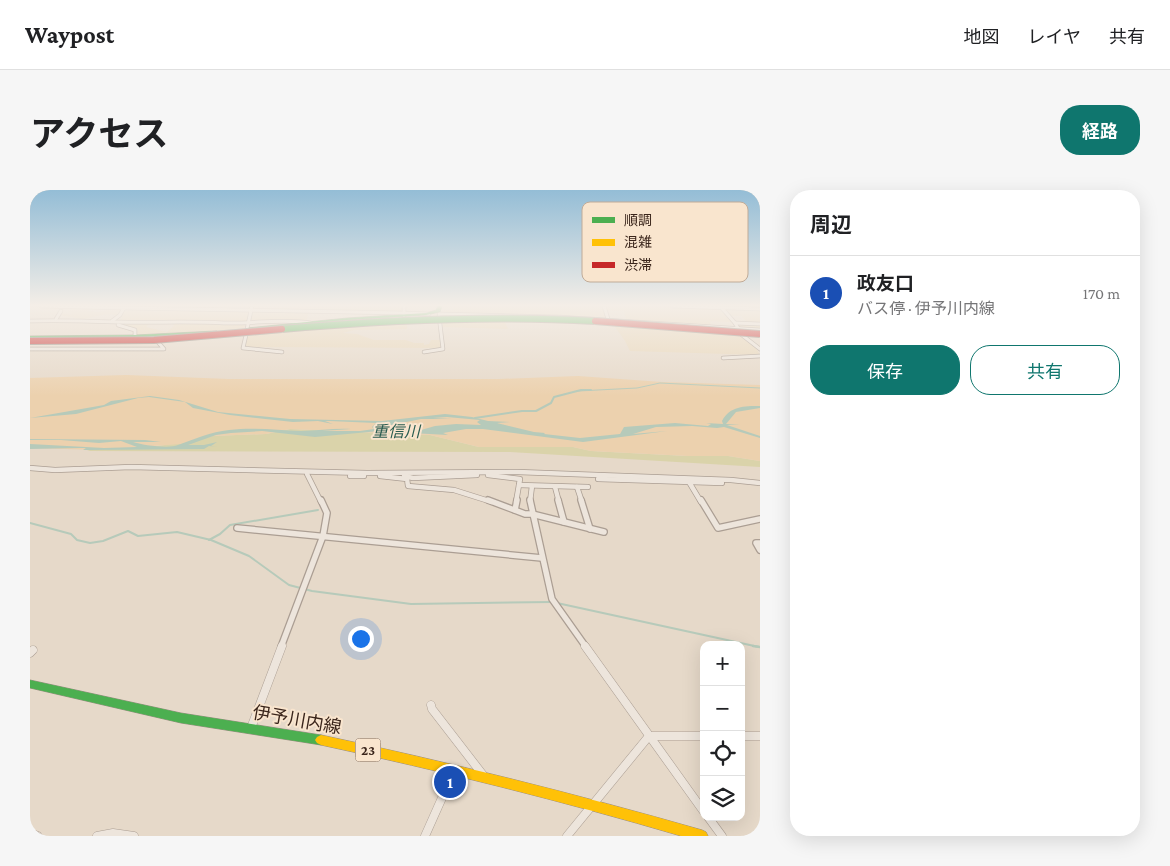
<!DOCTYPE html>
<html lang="ja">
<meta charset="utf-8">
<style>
:root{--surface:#fff;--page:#f6f6f6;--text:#202124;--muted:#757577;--line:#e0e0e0;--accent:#0f766e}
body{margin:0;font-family:"Crimson Pro","Noto Sans JP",serif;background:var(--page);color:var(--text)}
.controls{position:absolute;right:15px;bottom:15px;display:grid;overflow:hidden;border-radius:10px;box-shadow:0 5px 20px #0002}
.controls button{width:45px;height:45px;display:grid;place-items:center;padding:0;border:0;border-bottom:1px solid var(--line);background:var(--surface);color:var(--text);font:25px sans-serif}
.you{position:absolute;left:330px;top:448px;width:18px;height:18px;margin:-12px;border:4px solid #fff;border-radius:50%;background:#1a73e8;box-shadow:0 0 0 8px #1a73e833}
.badge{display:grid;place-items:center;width:32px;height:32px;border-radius:50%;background:var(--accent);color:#fff;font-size:16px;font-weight:700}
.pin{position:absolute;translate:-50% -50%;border:2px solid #fff;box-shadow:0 1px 5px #0006}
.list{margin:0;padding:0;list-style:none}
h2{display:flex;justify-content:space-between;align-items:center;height:65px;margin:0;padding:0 20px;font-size:21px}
h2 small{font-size:16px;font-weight:400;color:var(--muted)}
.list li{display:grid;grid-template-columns:32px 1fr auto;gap:15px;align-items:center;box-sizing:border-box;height:75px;padding:0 20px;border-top:1px solid var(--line)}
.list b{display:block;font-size:19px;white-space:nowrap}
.list p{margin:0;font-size:16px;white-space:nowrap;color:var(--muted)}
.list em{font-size:16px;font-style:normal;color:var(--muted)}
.actions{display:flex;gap:10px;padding:15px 20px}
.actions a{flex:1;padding:11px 0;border:1px solid var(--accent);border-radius:20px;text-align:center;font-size:18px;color:var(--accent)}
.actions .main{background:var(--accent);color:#fff}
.icon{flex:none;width:28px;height:28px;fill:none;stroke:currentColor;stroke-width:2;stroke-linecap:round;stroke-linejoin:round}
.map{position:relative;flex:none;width:730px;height:646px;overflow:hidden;border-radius:20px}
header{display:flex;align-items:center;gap:30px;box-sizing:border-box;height:70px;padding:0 25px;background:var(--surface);border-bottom:1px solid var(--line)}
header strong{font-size:24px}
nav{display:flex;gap:28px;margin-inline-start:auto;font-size:18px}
.intro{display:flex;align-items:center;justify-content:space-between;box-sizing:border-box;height:120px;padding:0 30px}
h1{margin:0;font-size:35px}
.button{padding:12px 22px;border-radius:20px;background:var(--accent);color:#fff;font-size:18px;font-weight:700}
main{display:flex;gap:30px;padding:0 30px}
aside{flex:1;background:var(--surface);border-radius:20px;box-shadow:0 5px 20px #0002}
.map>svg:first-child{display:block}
.farmland{fill:#e8d6b8}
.green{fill:#dad3aa}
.sand{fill:#ecd1ae}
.water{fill:#b6caba;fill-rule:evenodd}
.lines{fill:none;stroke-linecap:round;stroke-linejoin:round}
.stream-far2{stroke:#b6caba;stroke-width:1}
.stream-far1{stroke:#b6caba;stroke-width:2}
.stream{stroke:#b6caba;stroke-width:2.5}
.street-far3-casing{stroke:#ab9e93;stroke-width:4.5}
.street-far2-casing{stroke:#ab9e93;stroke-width:6}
.street-far1-casing{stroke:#ab9e93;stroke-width:8}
.street-casing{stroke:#ab9e93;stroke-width:9}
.fast-casing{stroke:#9a8e83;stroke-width:1}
.slow-casing{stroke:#9a8e83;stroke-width:1}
.street-far3{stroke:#ede5dc;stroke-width:3}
.street-far2{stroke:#ede5dc;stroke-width:4.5}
.street-far1{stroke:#ede5dc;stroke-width:5.5}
.street{stroke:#ede5dc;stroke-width:8}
.fast{fill:#4caf50;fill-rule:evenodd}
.slow{fill:#ffc107;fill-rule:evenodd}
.fast-bridge-casing{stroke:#90847a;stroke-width:8;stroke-linecap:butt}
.jam-bridge-casing{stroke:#90847a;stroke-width:8;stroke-linecap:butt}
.fast-bridge{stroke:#4caf50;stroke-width:6}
.jam-bridge{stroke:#c62828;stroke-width:6}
.labels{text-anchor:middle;stroke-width:4;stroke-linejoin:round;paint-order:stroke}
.shield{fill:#f9e5ce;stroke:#735f51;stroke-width:1}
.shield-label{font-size:14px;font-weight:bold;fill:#3a251b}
.water-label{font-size:16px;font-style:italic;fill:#285b4f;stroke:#f9e5ce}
.near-street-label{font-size:18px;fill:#3a251b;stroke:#f9e5ce}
.key{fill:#f9e5ce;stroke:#c0ab98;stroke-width:1}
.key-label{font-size:14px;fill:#3a251b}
</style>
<header>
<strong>Waypost</strong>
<nav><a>地図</a><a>レイヤ</a><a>共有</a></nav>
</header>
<div class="intro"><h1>アクセス</h1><a class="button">経路</a></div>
<main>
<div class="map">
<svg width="730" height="646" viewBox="0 0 730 646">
<rect width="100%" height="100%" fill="#e6d9c9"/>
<g class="farmland">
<path d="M79 116H94L87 125 77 124 53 129 30 125 33 123 40 125 43 123 39 122 42 118 51 117 48 120 58 119V121L68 122 75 121Z"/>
<path d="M223 116H373L374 122 243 120 244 117H234L231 120H223Z"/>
<path d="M413 116H730V139L710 137 707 133H718L711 126H696L702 132 680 131 681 136 596 129 594 121 574 120 575 127 415 123 414 120 423 121 424 117Z"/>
<path d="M108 119 127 122 131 119 220 122 214 138 183 141 106 145 107 141 103 138 85 134H119L116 137 137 142 144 136 142 132H89L92 128 90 126 93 122Z"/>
<path d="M223 121 279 122 276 131 220 130Z"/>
<path d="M425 130H474L478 139 413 137V132L424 133Z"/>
<path d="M377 131V139L324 140 313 143 327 144 344 150H376L384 153H394V155L399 154 401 150H411V158L214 157 218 145Z"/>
<path d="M583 134 709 144 724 155 730 165 600 161 595 151Z"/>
</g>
<path class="green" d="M260 239 400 245 449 257H543L561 261 657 266H698L730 271V277L480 262 57 261 60 260 127 256 169 250 182 246 236 244Z"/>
<path class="sand" d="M96 185 199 189H469L548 186 632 192 730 195V271L698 266H658L561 261 543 257H449L400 245 260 239 236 244 182 246 151 254 67 260 0 258V188Z"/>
<path class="water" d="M120 206 149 210 188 222 260 229 352 231 415 224 442 227 458 231 480 232 467 233 504 242 515 243 514 244 550 248 590 244 594 237 645 233 678 236 681 234 676 233 693 234 692 231C700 216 714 216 730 216V218L706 222 696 234H710L697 235 730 246V248L694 237 687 238 662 236 626 237 603 244 637 241 553 252 453 239H436L413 243 418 245 362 242 360 240 285 247 232 241 201 243 186 245 158 255H174L187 252 181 256 188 257 179 256 174 259 61 260H53L56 258H50L0 259V254L74 258 107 257 91 251 69 253 31 250H0V249L115 250 131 252H103C112 255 139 259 148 255 164 249 181 242 199 240 223 237 247 240 271 241 288 241 304 238 321 239L292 241H330L344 239 342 237 346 233 299 231H295L303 234 288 231 263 232 200 225 163 218 155 212 119 207 108 208 46 224 0 228 74 215 81 211ZM417 227 450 230 447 232 451 235 426 234 405 236 391 240 352 237 391 229H422L403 228Z"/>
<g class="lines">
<path class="stream-far2" d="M548 201 607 198 630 193 730 198"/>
<g class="stream-far1">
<path d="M445 228 492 221H506L521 213 524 207 551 200H561"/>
<path d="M0 333 41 344 47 350 60 353 73 351 98 341 108 346 147 342 181 350 219 366 259 395 282 401 381 414 522 412"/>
<path d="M179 350 190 344 200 335 288 320"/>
<path d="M527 413 729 457"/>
</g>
<path class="stream" d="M723 456 730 457"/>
<defs>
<g id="street-far3">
<path d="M11 116 94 118"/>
<path d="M374 116V123L399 124"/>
<path d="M574 116 578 129"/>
<path d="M642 116 730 119"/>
<path d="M690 116 705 133 712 145 730 159"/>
<path d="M94 118 374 123V125"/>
<path d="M409 124 529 127 730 140"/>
<path d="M26 129 31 121"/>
<path d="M0 131C30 130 58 131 87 132 123 133 158 131 194 133 223 134 252 128 281 133"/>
<path d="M82 131 90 125 95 116"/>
<path d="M705 133 730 134"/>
<path d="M88 135 105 140V146"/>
<path d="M217 139 222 116"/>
<path d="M216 145 213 158 252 162"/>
<path d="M0 159H134L127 151"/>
<path d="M394 162 413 159 409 126"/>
<path d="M693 168 730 166"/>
</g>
<g id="street-far2">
<path d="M0 278 25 280 101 277 337 283 488 282 701 290 730 293"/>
<path d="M277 284 291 312"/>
<path d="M458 285 490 289 486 312"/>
<path d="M320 286H334"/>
<path d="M350 286 377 289 378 296 424 300 462 312"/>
<path d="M374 286 383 288 447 285"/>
<path d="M568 289 692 293"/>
<path d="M659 292 671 312"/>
<path d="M489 295 558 297"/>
<path d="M525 297 529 312"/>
<path d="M547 297 552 312"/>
<path d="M500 312 502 296"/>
</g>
<g id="street-far1">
<path d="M458 310 495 324H502L574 342"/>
<path d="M500 310 522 409 556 457"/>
<path d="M528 310 534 332"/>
<path d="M551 310 560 339"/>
<path d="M671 310 688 338 730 329"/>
<path d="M485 320 487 310"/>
<path d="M207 338 512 368"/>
<path d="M730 353H726L730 360"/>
<path d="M251 457 293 346 297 323 291 310"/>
</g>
<g id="street">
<path d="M555 456 674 622"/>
<path d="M0 463 3 460"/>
<path d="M401 515 402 519 453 585"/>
<path d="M221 538 252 456"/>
<path d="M711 546H730"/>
<path d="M678 627 692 646"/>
<path d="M0 643 8 646"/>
<path d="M67 646 83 643 104 646"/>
<path d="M395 646 424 581"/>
<path d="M537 646 619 546H674"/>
</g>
<g id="fast">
<path d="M408 116H412L410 122 396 125 317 130 217 140 215 139 217 138 317 128 396 123 406 120Z"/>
<path d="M185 141H187V143L105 147 0 148V146L105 145Z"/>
<path d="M0 490 151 523 291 545 295 547 297 550 295 553 291 555 151 533 0 498Z"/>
</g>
<path id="slow" d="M291 545C419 572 546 604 672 640L676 642 678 646H651C532 611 412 581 291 555L287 553 285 550 287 547Z"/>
</defs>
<use href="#street-far3" class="street-far3-casing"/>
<use href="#street-far2" class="street-far2-casing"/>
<use href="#street-far1" class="street-far1-casing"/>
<use href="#street" class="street-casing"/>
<use href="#fast" class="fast-casing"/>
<use href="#slow" class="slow-casing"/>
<use href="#street-far3" class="street-far3"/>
<use href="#street-far2" class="street-far2"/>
<use href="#street-far1" class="street-far1"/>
<use href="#street" class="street"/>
<use href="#fast" class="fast"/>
<use href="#slow" class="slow"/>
<defs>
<path id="fast-bridge" d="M252 139C356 130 460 125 565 131"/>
<g id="jam-bridge">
<path d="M565 131 730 144"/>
<path d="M0 151 124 150 252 139"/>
</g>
</defs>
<use href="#fast-bridge" class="fast-bridge-casing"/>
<use href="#jam-bridge" class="jam-bridge-casing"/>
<use href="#fast-bridge" class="fast-bridge"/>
<use href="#jam-bridge" class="jam-bridge"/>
</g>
<linearGradient id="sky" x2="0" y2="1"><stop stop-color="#94bdd6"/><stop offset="0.56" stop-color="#f4eee7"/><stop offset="1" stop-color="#f4eee7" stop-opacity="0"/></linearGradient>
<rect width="730" height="206" fill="url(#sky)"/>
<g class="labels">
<rect class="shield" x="325.5" y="548.5" width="25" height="23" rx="4"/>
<g class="shield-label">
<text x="338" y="565">23</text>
</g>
<g class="water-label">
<text x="366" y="247">重信川</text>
</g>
<g class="near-street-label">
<text transform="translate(267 530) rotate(10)" y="6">伊予川内線</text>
</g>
</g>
<rect x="552" y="12" width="166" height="80" rx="8" class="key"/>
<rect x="562" y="27" width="23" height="6" fill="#4caf50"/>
<rect x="562" y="49" width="23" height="7" fill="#ffc107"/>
<rect x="562" y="72" width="23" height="6" fill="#c62828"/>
<g class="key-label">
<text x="594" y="35">順調</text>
<text x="594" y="57">混雑</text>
<text x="594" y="80">渋滞</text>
</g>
</svg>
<div class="controls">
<button>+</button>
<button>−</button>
<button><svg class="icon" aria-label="locate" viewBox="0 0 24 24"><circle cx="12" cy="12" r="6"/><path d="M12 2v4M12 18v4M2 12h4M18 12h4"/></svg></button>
<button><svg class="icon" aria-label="layers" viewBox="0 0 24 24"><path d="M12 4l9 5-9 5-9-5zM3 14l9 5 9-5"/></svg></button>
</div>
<div class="you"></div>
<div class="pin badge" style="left:420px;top:592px;background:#1a4fb4">1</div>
</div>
<aside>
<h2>周辺<small></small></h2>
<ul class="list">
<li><span class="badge" style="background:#1a4fb4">1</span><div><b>政友口</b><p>バス停 · 伊予川内線</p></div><em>170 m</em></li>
</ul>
<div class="actions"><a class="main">保存</a><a>共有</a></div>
</aside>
</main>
